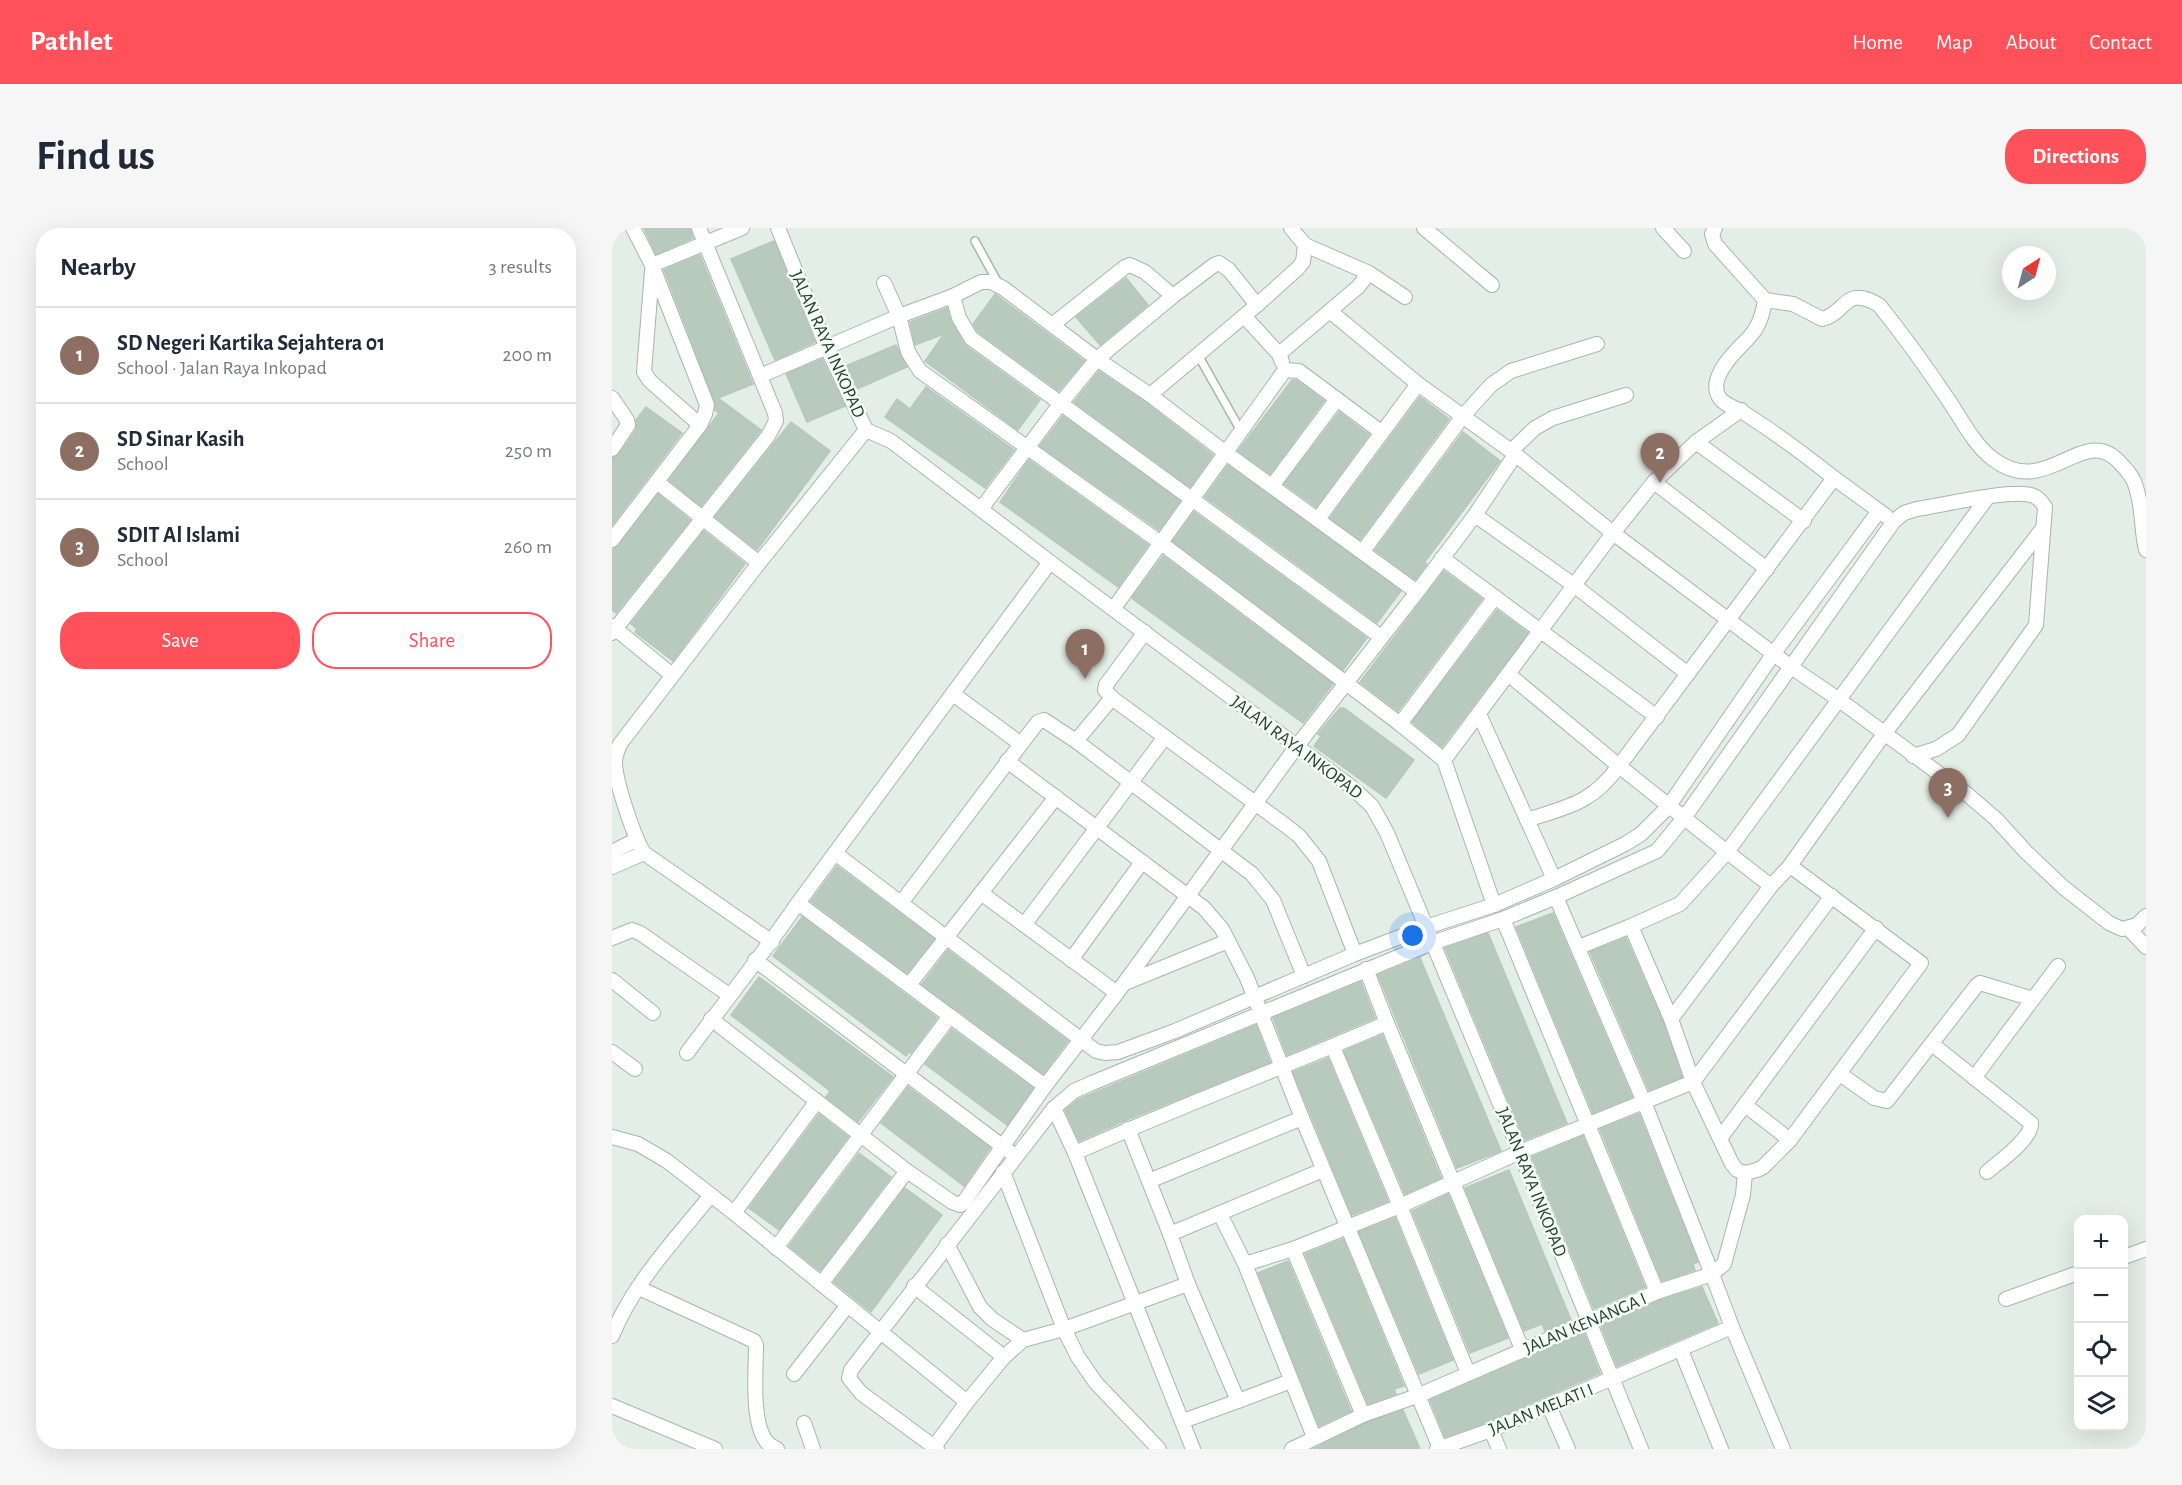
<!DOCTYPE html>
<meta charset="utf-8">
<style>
:root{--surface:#fff;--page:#f6f6f7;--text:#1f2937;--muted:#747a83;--line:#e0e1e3;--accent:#fe5159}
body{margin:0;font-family:"Alegreya Sans",sans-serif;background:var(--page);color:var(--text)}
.controls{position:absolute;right:18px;bottom:18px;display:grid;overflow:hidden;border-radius:12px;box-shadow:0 6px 24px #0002}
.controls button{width:54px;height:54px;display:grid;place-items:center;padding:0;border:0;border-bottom:2px solid var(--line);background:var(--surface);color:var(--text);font:30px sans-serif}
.compass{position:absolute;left:1390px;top:18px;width:54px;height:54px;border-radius:50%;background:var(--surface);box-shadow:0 6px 24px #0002;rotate:36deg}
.you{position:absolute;left:801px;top:708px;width:21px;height:21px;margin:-15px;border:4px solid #fff;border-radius:50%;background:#1a73e8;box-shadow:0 0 0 9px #1a73e833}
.badge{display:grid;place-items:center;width:39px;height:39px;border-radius:50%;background:var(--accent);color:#fff;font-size:20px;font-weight:700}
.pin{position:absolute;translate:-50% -50px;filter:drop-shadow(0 2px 3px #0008)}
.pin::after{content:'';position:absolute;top:32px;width:21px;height:18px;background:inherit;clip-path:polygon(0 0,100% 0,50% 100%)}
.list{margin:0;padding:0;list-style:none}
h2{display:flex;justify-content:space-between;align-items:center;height:78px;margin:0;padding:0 24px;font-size:26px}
h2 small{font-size:20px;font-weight:400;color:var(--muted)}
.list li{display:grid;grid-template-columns:39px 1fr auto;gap:18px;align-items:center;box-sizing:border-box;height:96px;padding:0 24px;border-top:2px solid var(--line)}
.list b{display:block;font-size:22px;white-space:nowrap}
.list p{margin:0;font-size:20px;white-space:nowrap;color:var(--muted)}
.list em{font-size:20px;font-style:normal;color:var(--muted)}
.actions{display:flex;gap:12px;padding:18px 24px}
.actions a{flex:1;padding:14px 0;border:2px solid var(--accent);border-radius:24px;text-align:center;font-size:21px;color:var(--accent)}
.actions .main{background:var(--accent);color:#fff}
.icon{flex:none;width:33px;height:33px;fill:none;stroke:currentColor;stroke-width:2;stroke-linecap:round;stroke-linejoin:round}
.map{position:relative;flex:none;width:1534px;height:1221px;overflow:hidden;border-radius:24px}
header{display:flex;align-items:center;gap:36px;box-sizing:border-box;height:84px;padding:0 30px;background:var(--accent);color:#fff}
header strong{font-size:28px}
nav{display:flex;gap:33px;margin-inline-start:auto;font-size:21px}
.intro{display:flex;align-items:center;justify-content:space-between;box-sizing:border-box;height:144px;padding:0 36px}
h1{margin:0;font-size:42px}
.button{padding:15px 27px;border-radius:24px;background:var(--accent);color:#fff;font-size:21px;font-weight:700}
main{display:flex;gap:36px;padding:0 36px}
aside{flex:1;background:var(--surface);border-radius:24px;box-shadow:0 6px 24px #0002}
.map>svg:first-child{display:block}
.building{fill:#b8c9be;stroke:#b5c9bb;stroke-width:1.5}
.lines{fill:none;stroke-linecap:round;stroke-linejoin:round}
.lane-casing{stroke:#a5b7ab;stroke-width:10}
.street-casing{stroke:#a5b7ab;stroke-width:16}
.lane{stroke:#fff;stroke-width:7}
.street{stroke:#fff;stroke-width:14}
.labels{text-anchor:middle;stroke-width:5;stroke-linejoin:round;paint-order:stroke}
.street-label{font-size:18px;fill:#21422f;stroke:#f4faf6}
</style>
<header>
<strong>Pathlet</strong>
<nav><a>Home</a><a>Map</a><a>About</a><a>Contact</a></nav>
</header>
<div class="intro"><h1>Find us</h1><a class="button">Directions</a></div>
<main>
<aside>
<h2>Nearby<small>3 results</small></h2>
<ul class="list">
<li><span class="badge" style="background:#8d6e63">1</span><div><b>SD Negeri Kartika Sejahtera 01</b><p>School · Jalan Raya Inkopad</p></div><em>200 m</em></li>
<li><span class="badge" style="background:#8d6e63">2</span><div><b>SD Sinar Kasih</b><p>School</p></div><em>250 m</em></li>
<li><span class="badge" style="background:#8d6e63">3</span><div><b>SDIT Al Islami</b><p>School</p></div><em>260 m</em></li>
</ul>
<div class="actions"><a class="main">Save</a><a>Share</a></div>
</aside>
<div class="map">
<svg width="1534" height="1221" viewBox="0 0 1534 1221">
<rect width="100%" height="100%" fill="#e3eee6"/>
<g class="building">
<path d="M32 0H78L81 10 44 26Z"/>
<path d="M162 13 203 114 163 132 119 31Z"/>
<path d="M88 27 141 156 106 170 149 202 89 278 57 252 107 185 103 182V174L52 42Z"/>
<path d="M514 50 536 77 488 117 464 89Z"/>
<path d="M383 66 472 133 447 163 366 104 361 96Z"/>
<path d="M335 80 339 94 353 117 428 172 406 202 313 133 332 106 303 117 298 94Z"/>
<path d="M284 117 295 139 245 161 234 138Z"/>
<path d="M210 131 233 178 195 194 174 146Z"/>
<path d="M487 143 533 174 601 227 578 259 462 174Z"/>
<path d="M680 152H684L712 173 658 246 626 223Z"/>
<path d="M314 159 402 222 373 260 273 189 285 171 298 181Z"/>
<path d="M808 169 837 191 748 312 718 290Z"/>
<path d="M34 179 70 205 0 297V230L7 226 24 202V192Z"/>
<path d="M727 184 757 207 704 279 672 256Z"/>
<path d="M451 188 568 273 547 302 428 218Z"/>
<path d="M179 194 218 223 145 322 103 289Z"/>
<path d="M851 204 888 233 812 335 815 336 803 352 763 322Z"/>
<path d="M417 232 536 317 506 359 388 274Z"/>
<path d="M616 237 789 363 765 395 593 269Z"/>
<path d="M46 266 78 292 4 385 0 382V322L7 317Z"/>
<path d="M582 284 755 410 731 442 561 313Z"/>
<path d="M92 303 133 336 61 433 23 404 25 401 19 396Z"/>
<path d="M551 328 721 456 691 495 522 372 520 370Z"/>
<path d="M832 343 870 371 786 483 748 454Z"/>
<path d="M885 382 916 405 830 519 800 494Z"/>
<path d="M728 480H732L802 532 774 570 702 518 709 508 706 506Z"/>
<path d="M225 638 322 711 295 745 199 673Z"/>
<path d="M941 685 1020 869 981 885 904 699Z"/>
<path d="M190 689 325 790 299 825 297 824 294 828 161 728Z"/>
<path d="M876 705 955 895 913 912 833 720Z"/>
<path d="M1014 710 1051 794 1070 849 1037 862 978 724Z"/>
<path d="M336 722 456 813 431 846 310 756Z"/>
<path d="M808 730 889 923 845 940 766 747Z"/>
<path d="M147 749 281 849 246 894 214 869 218 863 119 787Z"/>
<path d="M749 754 763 790 675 827 661 790Z"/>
<path d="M644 797 658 834 512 893 467 913 453 882 467 871Z"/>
<path d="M340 801 421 860 395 897 313 836Z"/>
<path d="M770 807 829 950 793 966 732 823Z"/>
<path d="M716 830 776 973 740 987 681 844Z"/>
<path d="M296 859 378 920 352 958 269 895Z"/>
<path d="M207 886 236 909 167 1002 137 980Z"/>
<path d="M1027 886 1086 1034 1081 1036 1083 1042 1050 1053 988 901Z"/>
<path d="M971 908 1033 1059 982 1081 920 929Z"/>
<path d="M247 925 279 949 208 1043 177 1018Z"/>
<path d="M897 942 959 1092 933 1103 930 1096 912 1103 853 960Z"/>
<path d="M293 960 330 987 259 1084 222 1054Z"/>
<path d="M836 966 896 1110 858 1125 800 983Z"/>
<path d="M783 990 841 1132 807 1146 747 1004Z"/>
<path d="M731 1011 792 1158 782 1161 784 1166 756 1176 693 1026Z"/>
<path d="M676 1033 739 1183 707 1198 646 1045Z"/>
<path d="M1090 1059 1106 1095 1005 1138 989 1098 1048 1072Z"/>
<path d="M972 1105 988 1145 875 1194 833 1209 818 1172Z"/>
<path d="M791 1182 808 1221H701L754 1195Z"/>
</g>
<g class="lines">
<defs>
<g id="lane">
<path d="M363 13 386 55"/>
<path d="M586 127 629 203"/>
</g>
<g id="street">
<path d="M21 0 40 37 130 0"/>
<path d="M166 0 215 120 254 202 279 213 438 334 738 558 760 578 775 605 908 924 1029 1221"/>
<path d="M812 0 880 57"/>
<path d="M1051 0 1072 23"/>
<path d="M40 43 32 144 38 153 88 197"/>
<path d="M757 45 793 69"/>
<path d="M272 55 287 88 296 124 308 143 549 315 788 496 832 532 1001 305 899 223 806 156 719 84"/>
<path d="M341 68 347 90 359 110 769 409"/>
<path d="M1153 72 1181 76 1210 91C1234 86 1232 56 1267 77 1292 108 1315 140 1337 173 1350 192 1362 217 1381 231 1436 273 1472 192 1509 236 1515 242 1522 251 1524 259 1531 280 1529 301 1534 322"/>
<path d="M632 88 667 126 670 134"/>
<path d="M440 97 513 39 518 37 533 44 561 68"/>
<path d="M667 126 746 59 757 45 693 17"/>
<path d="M673 142 687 143 769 204"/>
<path d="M148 148 287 88 341 68 369 54H379L391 60 485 131 561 68 602 37 607 35 617 42 645 77 686 40 691 34 693 17 679 0"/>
<path d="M538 167 645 77"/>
<path d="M0 170 15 192 16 197 0 221"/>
<path d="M1129 182 1084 214 1042 254 1001 305 1179 439 1226 471 1356 567 1384 591 1414 624 1451 659 1497 695 1510 701 1525 697 1534 688"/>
<path d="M1084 214 1192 293"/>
<path d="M899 223 923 200 941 190 1014 167"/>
<path d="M1222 250 1274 288"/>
<path d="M45 254 147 335"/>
<path d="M1042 254 1155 341"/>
<path d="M660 258 725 171"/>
<path d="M369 281 449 175 485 131 538 167 614 225 805 364 863 287 903 227"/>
<path d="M863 287 963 358 1076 446"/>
<path d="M706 291 806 156"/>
<path d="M0 312 88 197 93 186 95 177 40 37"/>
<path d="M751 323 851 188 879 157 899 143 985 116"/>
<path d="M830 330 1045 489"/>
<path d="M502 380 673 142"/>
<path d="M0 398 60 447"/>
<path d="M0 405 156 208 164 193 163 185 87 0"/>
<path d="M896 446 1007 538 1222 250C1193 227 1164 205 1132 185 1125 180 1110 177 1106 167 1102 159 1106 148 1110 141 1128 111 1147 113 1153 72L1103 16 1100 6 1103 0"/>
<path d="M341 466 409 516"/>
<path d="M867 486 942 651"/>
<path d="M788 496 883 369"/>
<path d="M553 509 673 597 687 608 707 633 743 726"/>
<path d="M464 513 500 470"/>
<path d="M832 532 882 677"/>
<path d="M395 533 592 680 610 701 635 750 690 890 828 1220"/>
<path d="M915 592C957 578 979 576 1007 538L1115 624 1068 676 1019 698 1059 791 1081 854 1120 936 1125 942 1133 945 1145 942 1151 939 1178 912 1309 735 1181 640 1177 639 1159 658 1115 624 1375 270"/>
<path d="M0 624 24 612"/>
<path d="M223 625 484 823 493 825 506 824 563 803 743 726 814 699 882 677 942 651 1013 616 1029 606 1056 579 1162 425 1267 283"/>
<path d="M0 639 32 625"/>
<path d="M1177 639 1272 506 1431 300"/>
<path d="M369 665 505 765"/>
<path d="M289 675 409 516 426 494 432 492 464 513 640 646 661 672 692 748"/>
<path d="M891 691 1045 1064"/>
<path d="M412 697 553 509 500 470 493 462 494 457 533 404"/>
<path d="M1516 700 1534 719"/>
<path d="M0 710 20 702 28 705 117 767"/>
<path d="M160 714 32 625C22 609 3 553 3 534 3 527 6 522 8 516L147 335 254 202"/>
<path d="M967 719 1019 698"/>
<path d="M143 732 398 924"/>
<path d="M459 732 530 634"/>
<path d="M754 741 775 795 910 1121"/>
<path d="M0 752 41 785"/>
<path d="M513 755 616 713"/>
<path d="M297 757 444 569"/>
<path d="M338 788 433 858"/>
<path d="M99 791 295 943 340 974 348 977 351 975 433 858 505 765 685 518 805 364"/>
<path d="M1059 791 1159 658"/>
<path d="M1320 816 1419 895C1420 911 1388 933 1375 944"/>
<path d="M721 819 788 978 856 1145"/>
<path d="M0 824 23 841"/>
<path d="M75 825C112 775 151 726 186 675L438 334"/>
<path d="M1228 846 1262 870 1275 873 1365 757 1368 755 1421 771 1446 738"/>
<path d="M1362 850 1421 771"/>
<path d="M205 873 122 985 355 1174"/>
<path d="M1133 877 1178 912"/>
<path d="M442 880 463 925 581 1221"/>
<path d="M516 901 558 1006"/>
<path d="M0 909 26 916 55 933 122 985"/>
<path d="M1109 909 1264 700"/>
<path d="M463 925C565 879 671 840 775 795"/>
<path d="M391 944 452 1101 466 1129 484 1155 547 1221"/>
<path d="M537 953 690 890"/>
<path d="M608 986 633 1036 702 1209"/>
<path d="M335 1016 368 1079 380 1091 411 1112"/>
<path d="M164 1020 338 788 186 675"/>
<path d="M681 1021 751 1187"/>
<path d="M1512 1029 1534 1021"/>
<path d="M633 1036 681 1021 788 978 908 924 1081 854 1220 668"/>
<path d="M209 1056 295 943"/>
<path d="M302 1058 392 1129"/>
<path d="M27 1060 142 1113 144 1117C144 1141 139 1193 154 1213 156 1216 161 1219 165 1221"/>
<path d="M1394 1071 1466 1045"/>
<path d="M1120 1099 1100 1046 1112 1036 1131 967 1133 945"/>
<path d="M0 1108C21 1055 64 1011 99 967"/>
<path d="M1069 1122 1109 1221"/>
<path d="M182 1146 236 1077"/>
<path d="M626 1173 679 1153"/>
<path d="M0 1178 103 1221"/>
<path d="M937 1178 956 1221"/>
<path d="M571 1193 626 1173 576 1056 558 1006 711 942"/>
<path d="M192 1195 201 1221"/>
<path d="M879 1202 887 1221"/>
<path d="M322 1219 355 1174 392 1129 411 1112 452 1101 576 1056"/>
<path d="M325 1221 249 1165 237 1150 239 1142 442 880 462 863 480 855 820 715 891 691 944 669 1045 623 1072 590 1282 293 1292 285 1305 281C1331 277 1398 261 1419 267 1426 269 1429 273 1433 279L1424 397 1346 507 1324 521 1301 528"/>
<path d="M680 1221 751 1187 805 1168 1045 1064 1100 1046 1032 874 944 669"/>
<path d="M825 1221 879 1202 1120 1099 1171 1221"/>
</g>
</defs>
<use href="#lane" class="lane-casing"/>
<use href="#street" class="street-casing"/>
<use href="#lane" class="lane"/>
<use href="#street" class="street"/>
</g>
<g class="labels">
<g class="street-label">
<text transform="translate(216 116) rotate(66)" y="6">JALAN RAYA INKOPAD</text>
<text transform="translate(685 519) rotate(37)" y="6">JALAN RAYA INKOPAD</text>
<text transform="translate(920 954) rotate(68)" y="6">JALAN RAYA INKOPAD</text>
<text transform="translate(973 1095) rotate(-23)" y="6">JALAN KENANGA I</text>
<text transform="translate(929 1181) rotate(-22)" y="6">JALAN MELATI I</text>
</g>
</g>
</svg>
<div class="controls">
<button>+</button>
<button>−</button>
<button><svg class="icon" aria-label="locate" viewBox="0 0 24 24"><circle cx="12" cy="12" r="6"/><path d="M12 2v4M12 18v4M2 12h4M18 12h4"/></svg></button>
<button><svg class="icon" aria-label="layers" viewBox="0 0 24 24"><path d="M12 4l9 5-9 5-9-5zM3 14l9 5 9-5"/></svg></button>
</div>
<svg class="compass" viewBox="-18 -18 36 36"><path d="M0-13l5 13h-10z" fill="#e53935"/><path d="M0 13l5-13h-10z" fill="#747a83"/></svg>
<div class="you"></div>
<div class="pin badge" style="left:473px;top:451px;background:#8d6e63">1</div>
<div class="pin badge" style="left:1048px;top:255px;background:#8d6e63">2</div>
<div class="pin badge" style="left:1336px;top:590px;background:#8d6e63">3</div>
</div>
</main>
